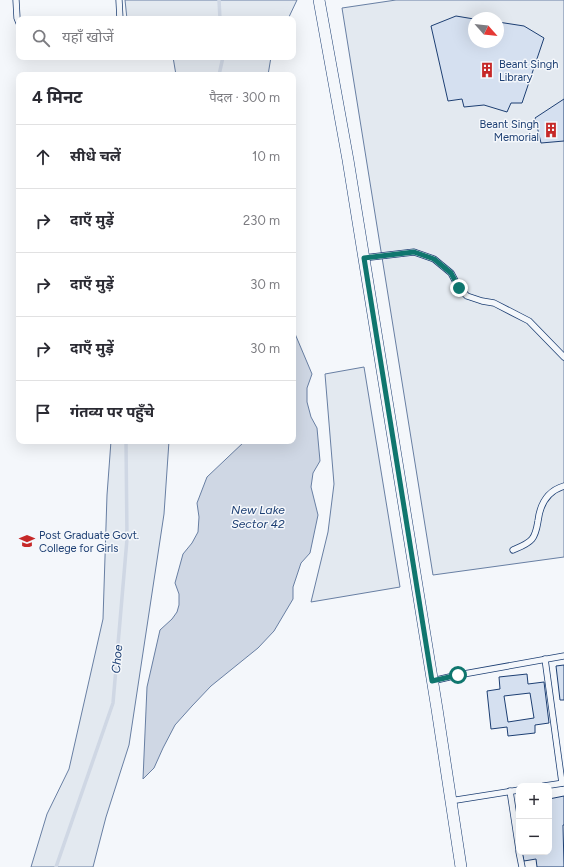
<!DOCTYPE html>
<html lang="hi">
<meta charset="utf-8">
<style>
:root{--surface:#fff;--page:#f2f2f3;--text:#2b2b33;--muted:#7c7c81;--line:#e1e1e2}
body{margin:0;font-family:Figtree,"Noto Sans Devanagari",sans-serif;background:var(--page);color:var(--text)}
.controls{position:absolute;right:12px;bottom:12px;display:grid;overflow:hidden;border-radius:8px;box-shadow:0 4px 16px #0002}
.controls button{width:36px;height:36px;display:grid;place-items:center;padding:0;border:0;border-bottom:1px solid var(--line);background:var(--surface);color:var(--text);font:20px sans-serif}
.compass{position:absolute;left:468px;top:12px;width:36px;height:36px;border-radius:50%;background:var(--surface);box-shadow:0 4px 16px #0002;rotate:117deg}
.stop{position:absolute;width:12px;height:12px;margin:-9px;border:3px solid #0f766e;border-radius:50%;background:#fff}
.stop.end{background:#0f766e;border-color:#fff;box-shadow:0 1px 4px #0008}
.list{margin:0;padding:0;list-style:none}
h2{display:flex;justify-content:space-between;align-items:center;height:52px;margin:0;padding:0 16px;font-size:17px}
h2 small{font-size:13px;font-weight:400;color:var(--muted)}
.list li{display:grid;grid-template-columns:26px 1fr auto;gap:12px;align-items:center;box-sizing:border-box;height:64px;padding:0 16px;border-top:1px solid var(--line)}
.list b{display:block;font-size:15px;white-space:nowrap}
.list em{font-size:13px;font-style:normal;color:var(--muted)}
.icon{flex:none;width:22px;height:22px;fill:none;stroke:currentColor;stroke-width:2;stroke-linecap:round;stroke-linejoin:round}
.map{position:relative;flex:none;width:564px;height:867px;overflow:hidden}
.search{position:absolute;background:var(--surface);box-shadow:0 4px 16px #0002;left:16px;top:16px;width:280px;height:44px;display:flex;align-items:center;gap:10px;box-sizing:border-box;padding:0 14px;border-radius:8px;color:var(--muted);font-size:15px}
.panel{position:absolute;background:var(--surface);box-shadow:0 4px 16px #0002;left:16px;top:72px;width:280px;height:372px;border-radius:8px}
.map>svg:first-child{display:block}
.green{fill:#e3e9f0;stroke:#687fa3;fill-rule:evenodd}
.water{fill:#cfd7e4;stroke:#687fa3}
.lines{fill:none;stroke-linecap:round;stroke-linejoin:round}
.stream{stroke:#cfd7e4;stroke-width:3.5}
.building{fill:#d5e0f0;stroke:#1d3f73;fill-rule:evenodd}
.lane-casing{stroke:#1d3f73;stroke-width:7}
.street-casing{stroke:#1d3f73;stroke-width:12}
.lane{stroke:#f4f7fb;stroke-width:5.5}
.street{stroke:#f4f7fb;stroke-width:11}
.route{stroke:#0f766e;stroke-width:5}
.labels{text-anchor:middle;stroke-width:3;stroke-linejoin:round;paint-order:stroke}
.poi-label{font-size:11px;fill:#1d3f73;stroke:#f4f7fb;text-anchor:start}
.water-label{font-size:12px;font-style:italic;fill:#1d3f73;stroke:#f4f7fb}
</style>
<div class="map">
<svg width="564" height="867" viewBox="0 0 564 867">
<rect width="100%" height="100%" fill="#f4f7fb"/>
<g class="green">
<path d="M125 0H297L288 19H127Z"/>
<path d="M396 0H564V557L433 575 342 8ZM474 18H498V42H474Z"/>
<path d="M173 57H271L268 75H176Z"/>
<path d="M364 367 400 587 311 602 328 532 334 484 325 374Z"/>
<path d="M111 441H169L164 514 129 745 106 817 93 867H31L47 814 69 769 103 619 107 495Z"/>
</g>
<path class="water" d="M293 329 312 374 307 388V402L311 417 317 428 320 461 313 473 311 487 318 515 310 553 301 563 293 587V599L274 631 258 648 211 686 192 706 175 725 163 748 154 768 143 779 147 687 160 630 172 619 177 612 179 605V594L175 583 183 554 192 543 198 532 199 517 197 503 207 477 245 441H293Z"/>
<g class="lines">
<g class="stream">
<path d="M219 0 220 19"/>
<path d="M219 75 223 57"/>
<path d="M56 867 113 703 127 539 126 441"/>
</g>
</g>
<g class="building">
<path d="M456 16 474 19V42H498V22L524 26 544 38 522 103H511L507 112 484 105 464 107 462 99 448 101 431 26Z"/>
<path d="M564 99V141L541 143 535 118Z"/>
<path d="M564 665V700H560L556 666Z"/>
<path d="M527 674 528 684 544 682 549 723 535 725V733L508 736 507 727 491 729 487 691 500 689 499 677ZM530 693 534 718 508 722 504 696Z"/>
<path d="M564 796V825H563L564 867H537L536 859 524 861 522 852H549V799Z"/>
</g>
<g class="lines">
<defs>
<g id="lane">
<path d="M16 0 17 18 19 23"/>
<path d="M119 0 120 19"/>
<path d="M363 258 414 252 434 259 451 273 459 288 467 296 482 301 494 303 529 321 564 357"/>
<path d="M513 550C520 547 528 544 532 539 536 534 537 527 538 521 540 504 547 491 564 486"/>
<path d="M545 659 562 783"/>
<path d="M432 681 458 675 564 656"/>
<path d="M544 786 564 783"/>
<path d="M510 791 519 850"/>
<path d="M450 801 519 790"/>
<path d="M519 852 522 867"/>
</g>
<path id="street" d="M319 0 348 160 437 709 461 867"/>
</defs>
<use href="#lane" class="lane-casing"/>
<use href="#street" class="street-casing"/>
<use href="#lane" class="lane"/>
<use href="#street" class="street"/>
</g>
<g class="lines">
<path class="route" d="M458 675 432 681 364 258 414 252 434 259 451 273 459 288"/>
</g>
<defs>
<symbol id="building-bare" viewBox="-9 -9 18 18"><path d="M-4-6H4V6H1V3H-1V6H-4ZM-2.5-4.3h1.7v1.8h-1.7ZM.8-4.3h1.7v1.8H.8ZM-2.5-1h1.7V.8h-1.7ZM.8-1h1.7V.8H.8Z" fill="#c62828" stroke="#f4f7fb" stroke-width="2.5" paint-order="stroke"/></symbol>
<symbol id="university-bare" viewBox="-9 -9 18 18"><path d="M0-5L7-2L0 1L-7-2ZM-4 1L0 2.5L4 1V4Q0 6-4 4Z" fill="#c62828" stroke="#f4f7fb" stroke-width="2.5" paint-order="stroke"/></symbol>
</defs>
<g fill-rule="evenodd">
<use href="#building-bare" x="476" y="59" width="22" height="22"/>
<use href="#building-bare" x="540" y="119" width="22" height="22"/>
<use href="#university-bare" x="16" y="530" width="22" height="22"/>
</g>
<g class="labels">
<g class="poi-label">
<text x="499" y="68">Beant Singh<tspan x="499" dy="13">Library</tspan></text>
<text x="539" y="128" text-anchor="end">Beant Singh<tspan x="539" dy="13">Memorial</tspan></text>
<text x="39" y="539">Post Graduate Govt.<tspan x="39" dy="13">College for Girls</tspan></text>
</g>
<g class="water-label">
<text x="258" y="514">New Lake<tspan x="258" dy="14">Sector 42</tspan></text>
<text transform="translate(117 659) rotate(-85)" y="4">Choe</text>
</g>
</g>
</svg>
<div class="controls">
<button>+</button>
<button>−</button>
</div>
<svg class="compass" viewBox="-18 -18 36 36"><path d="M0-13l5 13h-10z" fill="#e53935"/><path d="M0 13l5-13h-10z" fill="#7c7c81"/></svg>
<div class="stop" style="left:458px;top:675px"></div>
<div class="stop end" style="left:459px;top:288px"></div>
<div class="search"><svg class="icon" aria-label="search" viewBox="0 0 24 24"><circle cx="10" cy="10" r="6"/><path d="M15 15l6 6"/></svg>यहाँ खोजें</div>
<section class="panel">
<h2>4 मिनट<small>पैदल · 300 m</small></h2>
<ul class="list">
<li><svg class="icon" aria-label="ahead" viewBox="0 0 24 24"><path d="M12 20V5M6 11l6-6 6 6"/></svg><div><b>सीधे चलें</b></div><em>10 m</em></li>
<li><svg class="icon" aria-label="right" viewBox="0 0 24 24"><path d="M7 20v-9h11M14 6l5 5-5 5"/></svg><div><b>दाएँ मुड़ें</b></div><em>230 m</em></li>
<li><svg class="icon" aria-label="right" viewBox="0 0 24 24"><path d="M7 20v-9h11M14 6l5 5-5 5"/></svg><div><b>दाएँ मुड़ें</b></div><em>30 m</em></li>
<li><svg class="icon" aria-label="right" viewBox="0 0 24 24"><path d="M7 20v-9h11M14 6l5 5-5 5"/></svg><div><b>दाएँ मुड़ें</b></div><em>30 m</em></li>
<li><svg class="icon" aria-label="arrive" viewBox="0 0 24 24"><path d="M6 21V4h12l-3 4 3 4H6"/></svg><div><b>गंतव्य पर पहुँचे</b></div></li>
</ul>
</section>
</div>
